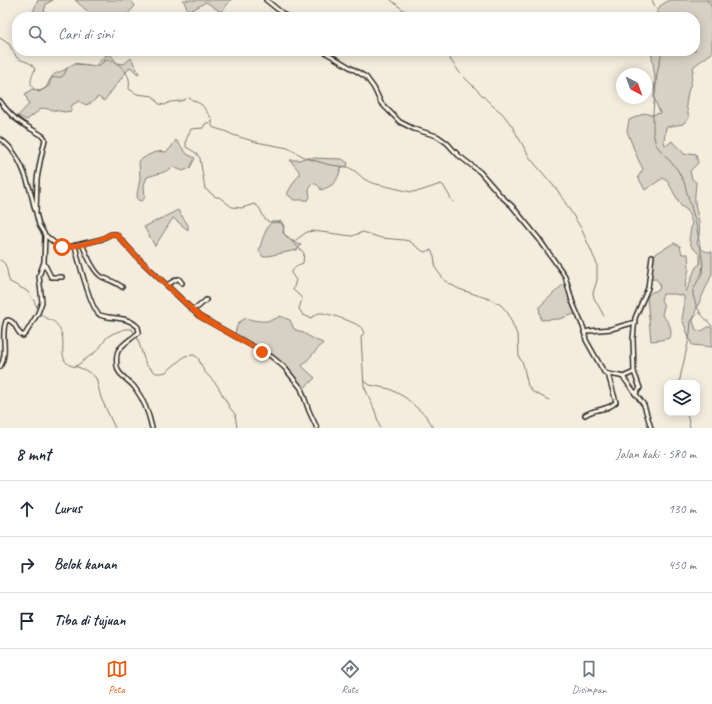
<!DOCTYPE html>
<html lang="id">
<meta charset="utf-8">
<style>
:root{--surface:#fff;--page:#f2f2f3;--text:#1f2937;--muted:#747a83;--line:#e0e1e3;--accent:#ea580c}
body{margin:0;font-family:Caveat,sans-serif;background:var(--page);color:var(--text)}
.controls{position:absolute;right:12px;bottom:12px;display:grid;overflow:hidden;border-radius:8px;box-shadow:0 2px 10px #0003}
.controls button{width:36px;height:36px;display:grid;place-items:center;padding:0;border:0;border-bottom:1px solid var(--line);background:var(--surface);color:var(--text);font:20px sans-serif}
.compass{position:absolute;left:616px;top:68px;width:36px;height:36px;border-radius:50%;background:var(--surface);box-shadow:0 2px 10px #0003;rotate:139deg}
.stop{position:absolute;width:12px;height:12px;margin:-9px;border:3px solid #ea580c;border-radius:50%;background:#fff}
.stop.end{background:#ea580c;border-color:#fff;box-shadow:0 1px 4px #0008}
.list{margin:0;padding:0;list-style:none}
h2{display:flex;justify-content:space-between;align-items:center;height:52px;margin:0;padding:0 16px;font-size:17px}
h2 small{font-size:13px;font-weight:400;color:var(--muted)}
.list li{display:grid;grid-template-columns:26px 1fr auto;gap:12px;align-items:center;box-sizing:border-box;height:56px;padding:0 16px;border-top:1px solid var(--line)}
.list b{display:block;font-size:15px;white-space:nowrap}
.list em{font-size:13px;font-style:normal;color:var(--muted)}
.icon{flex:none;width:22px;height:22px;fill:none;stroke:currentColor;stroke-width:2;stroke-linecap:round;stroke-linejoin:round}
.map{position:relative;flex:none;width:712px;height:428px;overflow:hidden}
.search{position:absolute;background:var(--surface);box-shadow:0 2px 10px #0003;left:12px;right:12px;top:12px;height:44px;display:flex;align-items:center;gap:10px;box-sizing:border-box;padding:0 14px;border-radius:16px;color:var(--muted);font-size:15px}
.sheet{height:220px;background:var(--surface)}
nav{display:flex;justify-content:space-around;align-items:center;box-sizing:border-box;height:56px;border-top:1px solid var(--line);background:var(--surface);font-size:11px;color:var(--muted)}
nav a{display:grid;justify-items:center;gap:2px}
nav .on{color:var(--accent)}
.map>svg:first-child{display:block}
.green{fill:#d6d1c4;stroke:#807e78}
.lines{fill:none;stroke-linecap:round;stroke-linejoin:round}
.stream{stroke:#7a7771;stroke-width:1}
.minor-casing{stroke:#2b2b2b;stroke-width:6}
.minor{stroke:#fcf5e5;stroke-width:3}
.route{stroke:#ea580c;stroke-width:5}
</style>
<div class="map">
<svg width="712" height="428" viewBox="0 0 712 428">
<rect width="100%" height="100%" fill="#f4edde"/>
<filter id="ink" filterUnits="userSpaceOnUse"><feTurbulence type="fractalNoise" baseFrequency=".025" numOctaves="2"/><feDisplacementMap in="SourceGraphic" scale="8" xChannelSelector="R" yChannelSelector="G"/><feConvolveMatrix kernelMatrix="1 2 1 2 8 2 1 2 1" color-interpolation-filters="sRGB"/></filter>
<g filter="url(#ink)">
<g class="green">
<path d="M38 0H53L46 4 44 12 40 17H31Z"/>
<path d="M75 0H131L135 6 125 17H94Z"/>
<path d="M183 0H231L221 12 206 2 189 12Z"/>
<path d="M669 0H712V53L694 66 692 75 691 83 688 92 686 104 689 118 683 124 666 127 664 141 665 145H667L672 141C676 147 681 149 685 155L689 153 696 154 698 163 690 171 692 179 696 182C696 189 694 196 695 202 697 219 703 225 697 243 701 250 704 252 712 252V274L695 312 693 321 696 330 702 331 708 327H712V347L692 345 682 319 684 308V296L675 294H663L661 300 664 306 662 315C669 322 673 329 670 338L661 340 651 341 647 297 652 292 659 290 660 284 656 279 646 280 651 270 652 256 674 243 680 246 682 254H688L689 268 685 288 686 292 696 267 700 264V255L692 247 689 240 692 222 687 210 681 206 668 182 663 178 645 190 638 177 643 169 637 157 627 131 629 120 645 113 651 115 660 113 654 98 655 77 651 51H695V17H656V14L660 6Z"/>
<path d="M110 54 117 63 124 64 131 58 139 73 138 74 130 67 104 101 98 97 91 103 86 105 79 101 72 105 71 111 65 112 42 108 27 120 18 116 29 104 25 94 32 89 40 91 49 86C52 75 51 75 62 71 65 70 67 68 70 66 77 62 87 65 95 66L105 56Z"/>
<path d="M176 140 187 154 195 158 190 168 183 171 173 167 164 172 147 177 144 185 145 197 142 201 138 200 137 195 140 178 139 161C148 155 155 150 166 152L170 149Z"/>
<path d="M305 158H312L342 159 348 163 347 166 341 168C337 182 335 185 321 190 319 185 316 183 311 184L309 190 310 197 308 200H294L287 194 295 180 299 176V171L290 160H299Z"/>
<path d="M178 210 188 225V230L173 218 155 246 144 227Z"/>
<path d="M281 221 283 224 284 234 296 243 301 245 297 250 263 257 259 251C260 245 267 225 271 223 274 222 277 223 281 221Z"/>
<path d="M569 279 578 313 559 319 541 320 539 307Z"/>
<path d="M280 316 290 320 294 329C305 332 312 340 323 343L302 366 315 378 303 389 280 363 234 336 238 323 246 318C257 322 271 323 280 316Z"/>
</g>
<g class="lines">
<g class="stream">
<path d="M391 0 412 17"/>
<path d="M652 0 660 17"/>
<path d="M707 0 712 7"/>
<path d="M0 38 9 44 17 58C24 62 31 61 35 69 31 79 27 87 39 92L46 88 51 78 61 77 64 75 67 68 75 63 86 66H99L105 60C116 60 126 69 129 79 130 82 129 86 129 89L137 94 153 96 159 104 165 105 170 102 181 101 186 99"/>
<path d="M444 51 460 73 493 106 502 113 512 126 530 158 558 191 581 228 597 264V280L593 293 594 298 604 316"/>
<path d="M662 51 657 74 653 112V133L656 145 677 169 684 182 696 224 703 263 702 273 693 290V295L696 305 701 314 712 326"/>
<path d="M189 98 202 105 212 119V121L205 124 203 128 191 129 186 140V147L196 153 200 158 205 189 216 197H219L232 207 242 208 254 204C263 208 260 214 266 220 271 225 277 218 284 226L283 233 304 253 303 263 296 266 291 273 296 280 293 290 299 295 302 299 299 309 303 315 311 318C313 317 316 314 319 313 326 312 354 322 359 326 361 327 362 328 363 331L364 333 361 337 364 386 375 411 380 428"/>
<path d="M212 121V126L214 128 225 131 233 135 256 142 288 148 306 158 330 165 348 167 355 171 364 179 372 183 411 192 420 191 441 184 443 185 453 202"/>
<path d="M293 242 307 232 313 231 352 236 363 232 381 238 404 240 409 241 424 252 431 250 434 256 436 269 445 281 459 289 492 300 501 305 508 313 518 337 519 357 523 364 528 386 533 392 549 400"/>
<path d="M0 260C9 263 6 275 10 282L27 291 34 301 38 309"/>
<path d="M39 312C49 324 55 315 62 335 65 345 59 357 68 364 72 367 76 366 80 368 86 370 92 374 96 378L101 398 115 428"/>
<path d="M75 367 98 350 107 337 114 333 125 329H132L137 337 146 365 156 373H161L166 372 185 356 194 355 198 358 204 371 217 385 230 408 235 414 237 428"/>
<path d="M364 381 370 385 390 389 406 398 426 416 434 428"/>
<path d="M679 383 690 334 691 321 699 312"/>
<path d="M687 413 690 428"/>
</g>
<defs>
<g id="minor">
<path d="M266 0 287 17"/>
<path d="M323 51 366 77 374 88 381 103 400 122 414 129 437 136 447 143 458 155 480 172 501 196 512 206 539 239 565 276 572 301 584 329 586 340 604 372C609 376 617 374 623 377L644 405 651 428"/>
<path d="M0 101C15 122 22 123 43 136L45 139 40 162 37 179 36 213 39 225 45 235 57 245 68 247 102 239 111 234H116L137 257 199 316 272 357 284 367 301 388 309 411 317 428"/>
<path d="M0 139C21 152 30 187 35 210"/>
<path d="M82 244C86 253 93 272 102 277 109 280 116 282 122 287"/>
<path d="M75 246C78 258 91 311 100 315 113 320 126 315 138 327L139 332C132 339 123 343 118 351 116 356 116 365 118 370 121 377 130 381 135 388 144 400 149 414 152 428"/>
<path d="M44 263 51 277H62"/>
<path d="M167 285 177 279H179L182 283"/>
<path d="M192 309 198 307 206 300"/>
<path d="M584 333 589 331 611 329 632 323H635"/>
<path d="M0 367C9 352 0 336 6 321L8 320C17 322 15 332 23 336L26 333 38 313 42 302 39 276 44 262 45 236"/>
<path d="M634 372 640 388 635 394"/>
<path d="M623 377 634 372 633 339 635 318 648 288 652 256"/>
<path d="M585 415C595 408 608 411 616 402L608 374"/>
</g>
</defs>
<use href="#minor" class="minor-casing"/>
<use href="#minor" class="minor"/>
</g>
</g>
<g class="lines" filter="url(#ink)">
<path class="route" d="M62 247C74 248 88 243 101 239 106 237 110 233 116 234L137 257 199 316 262 352"/>
</g>
</svg>
<div class="controls">
<button><svg class="icon" aria-label="layers" viewBox="0 0 24 24"><path d="M12 4l9 5-9 5-9-5zM3 14l9 5 9-5"/></svg></button>
</div>
<svg class="compass" viewBox="-18 -18 36 36"><path d="M0-13l5 13h-10z" fill="#e53935"/><path d="M0 13l5-13h-10z" fill="#747a83"/></svg>
<div class="stop" style="left:62px;top:247px"></div>
<div class="stop end" style="left:262px;top:352px"></div>
<div class="search"><svg class="icon" aria-label="search" viewBox="0 0 24 24"><circle cx="10" cy="10" r="6"/><path d="M15 15l6 6"/></svg>Cari di sini</div>
</div>
<section class="sheet">
<h2>8 mnt<small>Jalan kaki · 580 m</small></h2>
<ul class="list">
<li><svg class="icon" aria-label="ahead" viewBox="0 0 24 24"><path d="M12 20V5M6 11l6-6 6 6"/></svg><div><b>Lurus</b></div><em>130 m</em></li>
<li><svg class="icon" aria-label="right" viewBox="0 0 24 24"><path d="M7 20v-9h11M14 6l5 5-5 5"/></svg><div><b>Belok kanan</b></div><em>450 m</em></li>
<li><svg class="icon" aria-label="arrive" viewBox="0 0 24 24"><path d="M6 21V4h12l-3 4 3 4H6"/></svg><div><b>Tiba di tujuan</b></div></li>
</ul>
</section>
<nav>
<a class="on"><svg class="icon" aria-label="map" viewBox="0 0 24 24"><path d="M3 6l6-2 6 2 6-2v14l-6 2-6-2-6 2zM9 4v14M15 6v14"/></svg>Peta</a>
<a><svg class="icon" aria-label="directions" viewBox="0 0 24 24"><path d="M12 3l9 9-9 9-9-9zM9 14v-3h6M13 9l2 2-2 2"/></svg>Rute</a>
<a><svg class="icon" aria-label="saved" viewBox="0 0 24 24"><path d="M7 4h10v16l-5-4-5 4z"/></svg>Disimpan</a>
</nav>
